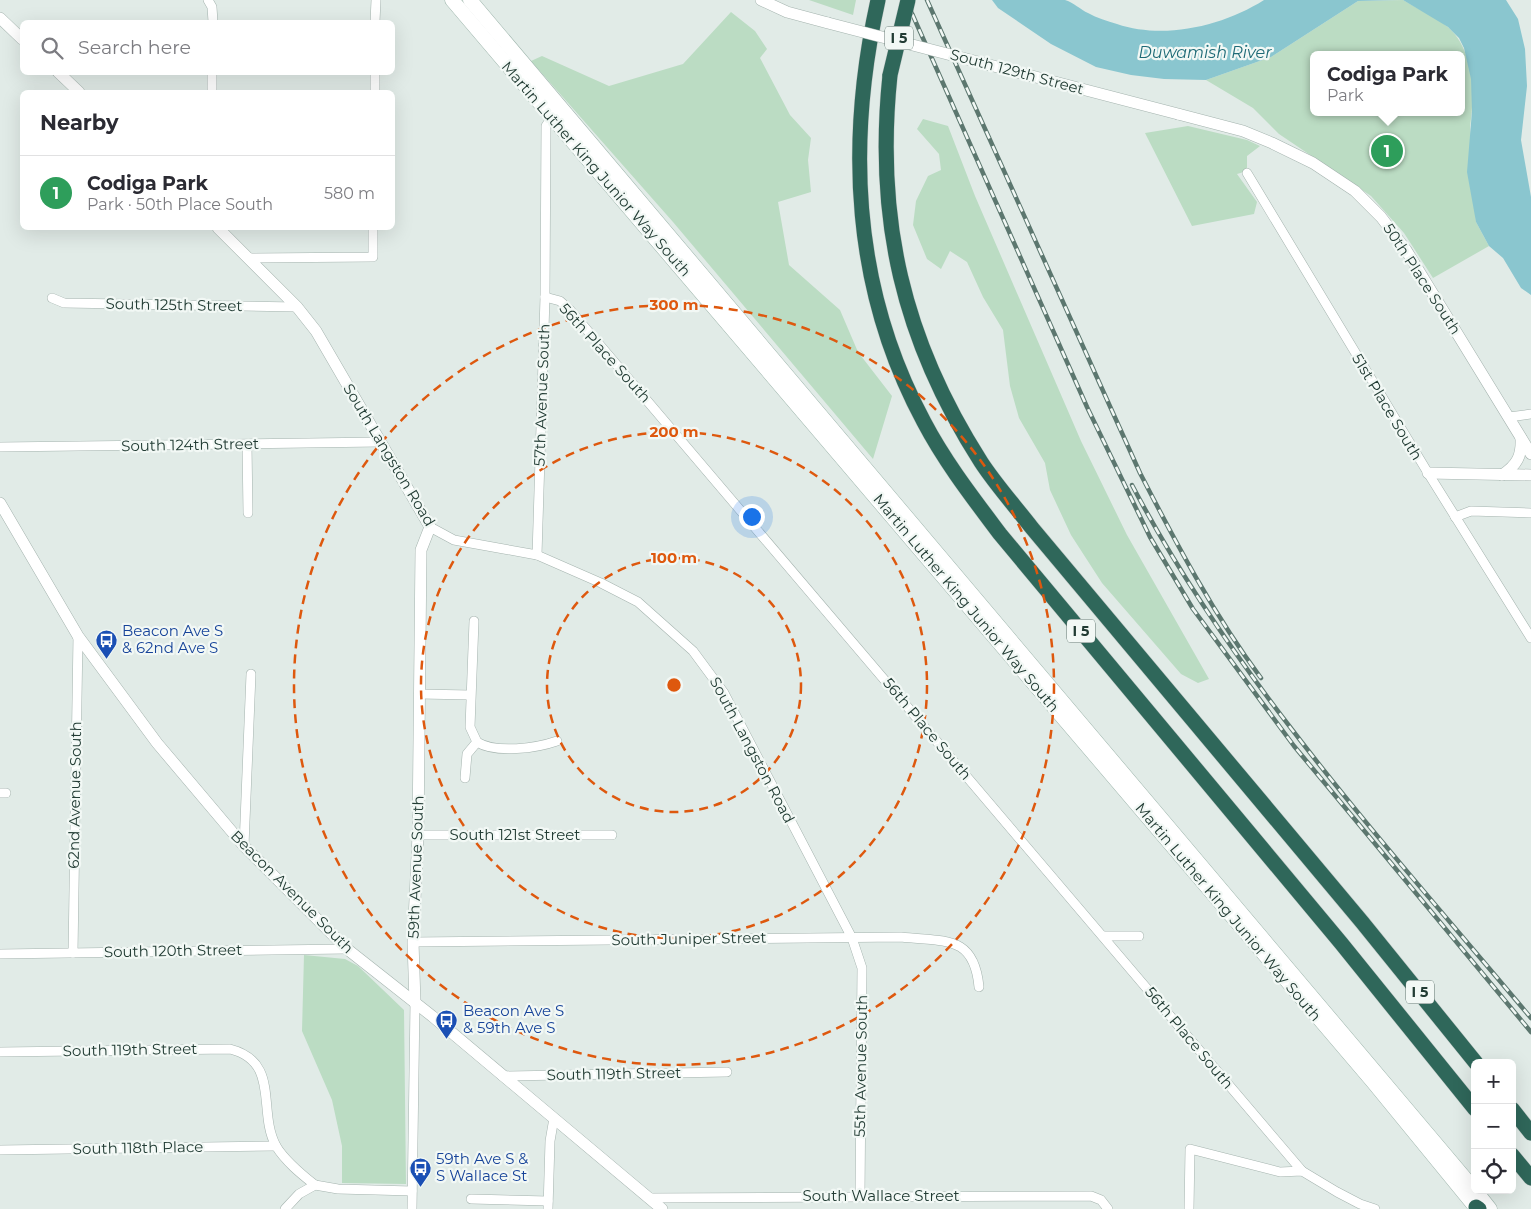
<!DOCTYPE html>
<meta charset="utf-8">
<style>
:root{--surface:#fff;--page:#f2f2f3;--text:#2b2b33;--muted:#7c7c81;--line:#e1e1e2;--accent:#0f766e}
body{margin:0;font-family:Montserrat,sans-serif;background:var(--page);color:var(--text)}
.controls{position:absolute;right:15px;bottom:15px;display:grid;overflow:hidden;border-radius:8px;box-shadow:0 5px 20px #0002}
.controls button{width:45px;height:45px;display:grid;place-items:center;padding:0;border:0;border-bottom:1px solid var(--line);background:var(--surface);color:var(--text);font:25px sans-serif}
.you{position:absolute;left:751px;top:516px;width:18px;height:18px;margin:-12px;border:4px solid #fff;border-radius:50%;background:#1a73e8;box-shadow:0 0 0 8px #1a73e833}
.badge{display:grid;place-items:center;width:32px;height:32px;border-radius:50%;background:var(--accent);color:#fff;font-size:16px;font-weight:700}
.pin{position:absolute;translate:-50% -50%;border:2px solid #fff;box-shadow:0 1px 5px #0006}
.popup{position:absolute;left:1310px;top:51px;width:155px;height:65px;box-sizing:border-box;display:grid;place-content:center;border-radius:8px;background:var(--surface);filter:drop-shadow(0 1px 4px #0005);font-size:16px;white-space:nowrap;color:var(--muted)}
.popup b{font-size:19px;color:var(--text)}
.popup::after{content:'';position:absolute;left:50%;top:100%;margin-left:-10px;border:10px solid transparent;border-top-color:var(--surface)}
.list{margin:0;padding:0;list-style:none}
h2{display:flex;justify-content:space-between;align-items:center;height:65px;margin:0;padding:0 20px;font-size:21px}
h2 small{font-size:16px;font-weight:400;color:var(--muted)}
.list li{display:grid;grid-template-columns:32px 1fr auto;gap:15px;align-items:center;box-sizing:border-box;height:75px;padding:0 20px;border-top:1px solid var(--line)}
.list b{display:block;font-size:19px;white-space:nowrap}
.list p{margin:0;font-size:16px;white-space:nowrap;color:var(--muted)}
.list em{font-size:16px;font-style:normal;color:var(--muted)}
.icon{flex:none;width:28px;height:28px;fill:none;stroke:currentColor;stroke-width:2;stroke-linecap:round;stroke-linejoin:round}
.map{position:relative;flex:none;width:1531px;height:1209px;overflow:hidden}
.search{position:absolute;background:var(--surface);box-shadow:0 5px 20px #0002;left:20px;top:20px;width:375px;height:55px;display:flex;align-items:center;gap:12px;box-sizing:border-box;padding:0 18px;border-radius:8px;color:var(--muted);font-size:19px}
.panel{position:absolute;background:var(--surface);box-shadow:0 5px 20px #0002;left:20px;top:90px;width:375px;height:140px;border-radius:8px}
.map>svg:first-child{display:block}
.green{fill:#bbdcc3;fill-rule:evenodd}
.water{fill:#8ac6cf}
.lines{fill:none;stroke-linecap:round;stroke-linejoin:round}
.minor-casing{stroke:#a4b3ae;stroke-width:10}
.tertiary-casing{stroke:#a4b3ae;stroke-width:12}
.secondary-casing{stroke:#a0b7ae;stroke-width:15}
.motorway-casing{stroke:#c1c8c6;stroke-width:16}
.minor{stroke:#fff;stroke-width:9}
.tertiary{stroke:#fff;stroke-width:11}
.secondary{stroke:#fff;stroke-width:14}
.motorway{stroke:#2f675a;stroke-width:15}
.rail-casing{stroke:#5c776f;stroke-width:4.5}
.rail{stroke:#f2f8f5;stroke-width:2.5;stroke-dasharray:8;stroke-linecap:butt}
.tertiary-bridge-casing{stroke:#a4b3ae;stroke-width:12;stroke-linecap:butt}
.motorway-bridge-casing{stroke:#c1c8c6;stroke-width:16;stroke-linecap:butt}
.tertiary-bridge{stroke:#fff;stroke-width:11}
.motorway-bridge{stroke:#2f675a;stroke-width:15}
.ring{fill:none;stroke:#de580e;stroke-width:2.5;stroke-dasharray:9 6}
.labels{text-anchor:middle;stroke-width:4.5;stroke-linejoin:round;paint-order:stroke}
.shield{fill:#f2f8f5;stroke:#60746e;stroke-width:1}
.shield-label{font-size:14px;font-weight:bold;fill:#223c34}
.street-label{font-size:15px;fill:#223c34;stroke:#f2f8f5}
.transit-label{font-size:15px;fill:#164399;stroke:#f2f8f5;text-anchor:start}
.water-label{font-size:16px;font-style:italic;fill:#1e6a76;stroke:#f2f8f5}
.centre{fill:#de580e;stroke:#f2f8f5;stroke-width:2.5}
.ring-label{font-size:15px;text-anchor:middle;font-weight:bold;fill:#de580e;stroke:#f2f8f5;stroke-width:4.5;stroke-linejoin:round;paint-order:stroke}
</style>
<div class="map">
<svg width="1531" height="1209" viewBox="0 0 1531 1209">
<rect width="100%" height="100%" fill="#e1ebe7"/>
<g class="green">
<path d="M809 0H856L853 15Z"/>
<path d="M1403 0C1418 9 1436 17 1449 28 1474 51 1475 95 1470 126L1476 222 1489 246 1433 278 1404 233 1371 196 1279 134 1253 108 1206 80 1271 57 1358 1ZM1313 55H1461V112H1313Z"/>
<path d="M731 12 755 31 767 49 760 58 790 115 811 138 808 160 811 192 778 202 789 265 840 310 858 352 892 396 873 459 673 222 531 61 542 56 609 86 683 64Z"/>
<path d="M923 119 948 126 975 196 1081 441 1127 535 1209 679 1198 683 1181 674 1102 583 1071 535 1050 490 1045 463 1019 418 1010 386 1003 330 983 297 967 262 950 251 941 269 927 259 913 225 916 201 928 176 941 170 939 154 917 129Z"/>
<path d="M1188 126 1247 140 1260 146 1247 156V171L1237 174 1257 202 1254 214 1192 226 1145 133Z"/>
<path d="M304 955 345 959 358 966 404 1010 406 1184 342 1183V1146L332 1100 302 1031Z"/>
</g>
<g class="water">
<path d="M992 0C1009 0 1050 0 1065 0 1073 2 1081 10 1088 13 1097 18 1107 21 1117 24 1164 40 1223 26 1264 0H1398L1358 1 1271 57 1206 80 1164 79 1131 75 1096 67 1051 44 998 8Z"/>
<path d="M1403 0H1506L1518 19 1525 49 1527 86 1521 140 1531 197V295L1521 288 1503 258 1489 246 1476 222 1467 172 1472 111 1471 79 1464 48 1459 38 1448 27Z"/>
</g>
<g class="lines">
<defs>
<g id="minor">
<path d="M208 0 212 7 213 22"/>
<path d="M375 22 376 0"/>
<path d="M212 92V72"/>
<path d="M375 92V72"/>
<path d="M1247 173 1428 473 1531 638"/>
<path d="M250 258 373 257V228"/>
<path d="M545 297 560 301 570 310 1302 1171"/>
<path d="M52 298 64 303 297 307"/>
<path d="M1509 417 1531 414"/>
<path d="M247 445 248 513"/>
<path d="M0 447 380 442"/>
<path d="M1455 517 1471 511 1531 513"/>
<path d="M430 527 454 540 537 555 601 583 638 602 693 651 724 693 852 938 862 968 860 1195"/>
<path d="M537 555 545 297 546 126 552 117"/>
<path d="M420 694 470 695"/>
<path d="M477 742C496 754 537 748 557 741"/>
<path d="M465 778 467 754 477 742 470 727 474 621"/>
<path d="M0 793H6"/>
<path d="M418 835H612"/>
<path d="M244 846 251 674"/>
<path d="M1103 936H1139"/>
<path d="M413 942 901 937C944 942 974 934 979 987"/>
<path d="M73 953 78 636"/>
<path d="M0 954 347 949"/>
<path d="M0 1052 230 1049C281 1062 257 1111 276 1146 285 1161 301 1174 315 1185L299 1194 285 1209"/>
<path d="M502 1076 727 1072"/>
<path d="M0 1150 276 1146"/>
<path d="M315 1185 338 1189 412 1191"/>
<path d="M648 1198 1091 1196 1101 1200 1108 1209"/>
<path d="M471 1199 548 1201"/>
<path d="M412 1209 415 1003"/>
<path d="M548 1209 550 1141 554 1118"/>
<path d="M1189 1209 1190 1149 1280 1172 1302 1171 1337 1192 1360 1204 1375 1209"/>
</g>
<g id="tertiary">
<path d="M761 0 787 12 828 23"/>
<path d="M0 18 22 39"/>
<path d="M58 72 79 92"/>
<path d="M1178 114 1243 131 1272 143 1313 163 1355 191 1381 217 1406 250 1531 454"/>
<path d="M218 228 297 307 316 331 430 527 421 550 418 835 413 942 415 1003"/>
<path d="M1428 473 1531 475"/>
<path d="M1502 475C1517 465 1522 456 1521 438"/>
<path d="M0 503 78 636 157 743 244 846 347 949 432 1016 662 1209"/>
</g>
<g id="secondary">
<path d="M452 0 1373 1082 1477 1209"/>
<path d="M470 0 1475 1190"/>
<path d="M1475 1190 1490 1209"/>
</g>
<g id="motorway">
<path d="M878 0C846 144 853 290 924 422 945 462 973 498 1000 534L1341 943 1475 1109"/>
<path d="M890 75C875 219 903 340 981 462 996 485 1015 506 1032 528L1362 922 1476 1063"/>
<path d="M1512 1109 1531 1133"/>
<path d="M1512 1155 1531 1178"/>
<path d="M1476 1207 1479 1209"/>
</g>
</defs>
<use href="#minor" class="minor-casing"/>
<use href="#tertiary" class="tertiary-casing"/>
<use href="#secondary" class="secondary-casing"/>
<use href="#motorway" class="motorway-casing"/>
<use href="#minor" class="minor"/>
<use href="#tertiary" class="tertiary"/>
<use href="#secondary" class="secondary"/>
<use href="#motorway" class="motorway"/>
<defs>
<g id="rail">
<path d="M906 0 1087 407 1150 537 1193 609 1294 746 1531 1032"/>
<path d="M927 0 1140 473C1176 543 1214 615 1261 678"/>
<path d="M1132 485C1236 683 1389 848 1531 1018"/>
</g>
</defs>
<use href="#rail" class="rail-casing"/>
<use href="#rail" class="rail"/>
<defs>
<path id="tertiary-bridge" d="M828 23 1178 114"/>
<path id="motorway-bridge" d="M890 75 908 0"/>
</defs>
<use href="#tertiary-bridge" class="tertiary-bridge-casing"/>
<use href="#motorway-bridge" class="motorway-bridge-casing"/>
<use href="#tertiary-bridge" class="tertiary-bridge"/>
<use href="#motorway-bridge" class="motorway-bridge"/>
</g>
<g class="ring">
<circle cx="674" cy="685" r="127"/>
<circle cx="674" cy="685" r="253"/>
<circle cx="674" cy="685" r="380"/>
</g>
<defs>
<symbol id="bus-pin" viewBox="-11 -11 22 30"><path d="M0 17L-7.5 6A9.5 9.5 0 1 1 7.5 6Z" fill="#1a4fb4" stroke="#f2f8f5"/><path d="M-5-6H5V4H4V6H2V4H-2V6H-4V4H-5ZM-3.5-4V0h7V-4ZM-3.5 1.2v1.5H-2V1.2ZM2 1.2v1.5H3.5V1.2Z" fill="#fff"/></symbol>
</defs>
<g fill-rule="evenodd">
<use href="#bus-pin" x="94" y="628" width="25" height="34"/>
<use href="#bus-pin" x="434" y="1008" width="25" height="34"/>
<use href="#bus-pin" x="408" y="1156" width="25" height="34"/>
</g>
<g class="labels">
<g class="shield">
<rect x="885" y="26.5" width="28" height="23" rx="4"/>
<rect x="1067" y="619.5" width="28" height="23" rx="4"/>
<rect x="1406" y="980.5" width="28" height="23" rx="4"/>
</g>
<g class="shield-label">
<text x="899" y="43">I 5</text>
<text x="1081" y="636">I 5</text>
<text x="1420" y="997">I 5</text>
</g>
<g class="street-label">
<text transform="translate(1017 72) rotate(15)" y="5">South 129th Street</text>
<text transform="translate(596 169) rotate(49)" y="5">Martin Luther King Junior Way South</text>
<text transform="translate(1422 279) rotate(57)" y="5">50th Place South</text>
<text transform="translate(174 305) rotate(1)" y="5">South 125th Street</text>
<text transform="translate(605 353) rotate(48)" y="5">56th Place South</text>
<text transform="translate(542 395) rotate(-88)" y="5">57th Avenue South</text>
<text transform="translate(1387 407) rotate(59)" y="5">51st Place South</text>
<text transform="translate(190 445) rotate(-1)" y="5">South 124th Street</text>
<text transform="translate(389 455) rotate(59)" y="5">South Langston Road</text>
<text transform="translate(966 603) rotate(50)" y="5">Martin Luther King Junior Way South</text>
<text transform="translate(927 729) rotate(50)" y="5">56th Place South</text>
<text transform="translate(752 750) rotate(62)" y="5">South Langston Road</text>
<text transform="translate(75 795) rotate(-89)" y="5">62nd Avenue South</text>
<text x="515" y="840">South 121st Street</text>
<text transform="translate(416 867) rotate(-88)" y="5">59th Avenue South</text>
<text transform="translate(292 892) rotate(45)" y="5">Beacon Avenue South</text>
<text transform="translate(1228 912) rotate(50)" y="5">Martin Luther King Junior Way South</text>
<text transform="translate(689 939) rotate(-1)" y="5">South Juniper Street</text>
<text transform="translate(173 951) rotate(-1)" y="5">South 120th Street</text>
<text transform="translate(1189 1038) rotate(50)" y="5">56th Place South</text>
<text transform="translate(130 1050) rotate(-1)" y="5">South 119th Street</text>
<text transform="translate(861 1066) rotate(-89)" y="5">55th Avenue South</text>
<text transform="translate(614 1074) rotate(-1)" y="5">South 119th Street</text>
<text transform="translate(138 1148) rotate(-1)" y="5">South 118th Place</text>
<text x="881" y="1201">South Wallace Street</text>
</g>
<g class="transit-label">
<text x="122" y="636">Beacon Ave S<tspan x="122" dy="17">&amp; 62nd Ave S</tspan></text>
<text x="463" y="1016">Beacon Ave S<tspan x="463" dy="17">&amp; 59th Ave S</tspan></text>
<text x="436" y="1164">59th Ave S &amp;<tspan x="436" dy="17">S Wallace St</tspan></text>
</g>
<g class="water-label">
<text x="1205" y="58">Duwamish River</text>
</g>
</g>
<circle cx="674" cy="685" r="8" class="centre"/>
<g class="ring-label">
<text x="674" y="310">300 m</text>
<text x="674" y="437">200 m</text>
<text x="674" y="563">100 m</text>
</g>
</svg>
<div class="controls">
<button>+</button>
<button>−</button>
<button><svg class="icon" aria-label="locate" viewBox="0 0 24 24"><circle cx="12" cy="12" r="6"/><path d="M12 2v4M12 18v4M2 12h4M18 12h4"/></svg></button>
</div>
<div class="you"></div>
<div class="pin badge" style="left:1387px;top:151px;background:#2e9e5b">1</div>
<div class="popup"><b>Codiga Park</b>Park</div>
<div class="search"><svg class="icon" aria-label="search" viewBox="0 0 24 24"><circle cx="10" cy="10" r="6"/><path d="M15 15l6 6"/></svg>Search here</div>
<section class="panel">
<h2>Nearby<small></small></h2>
<ul class="list">
<li><span class="badge" style="background:#2e9e5b">1</span><div><b>Codiga Park</b><p>Park · 50th Place South</p></div><em>580 m</em></li>
</ul>
</section>
</div>
